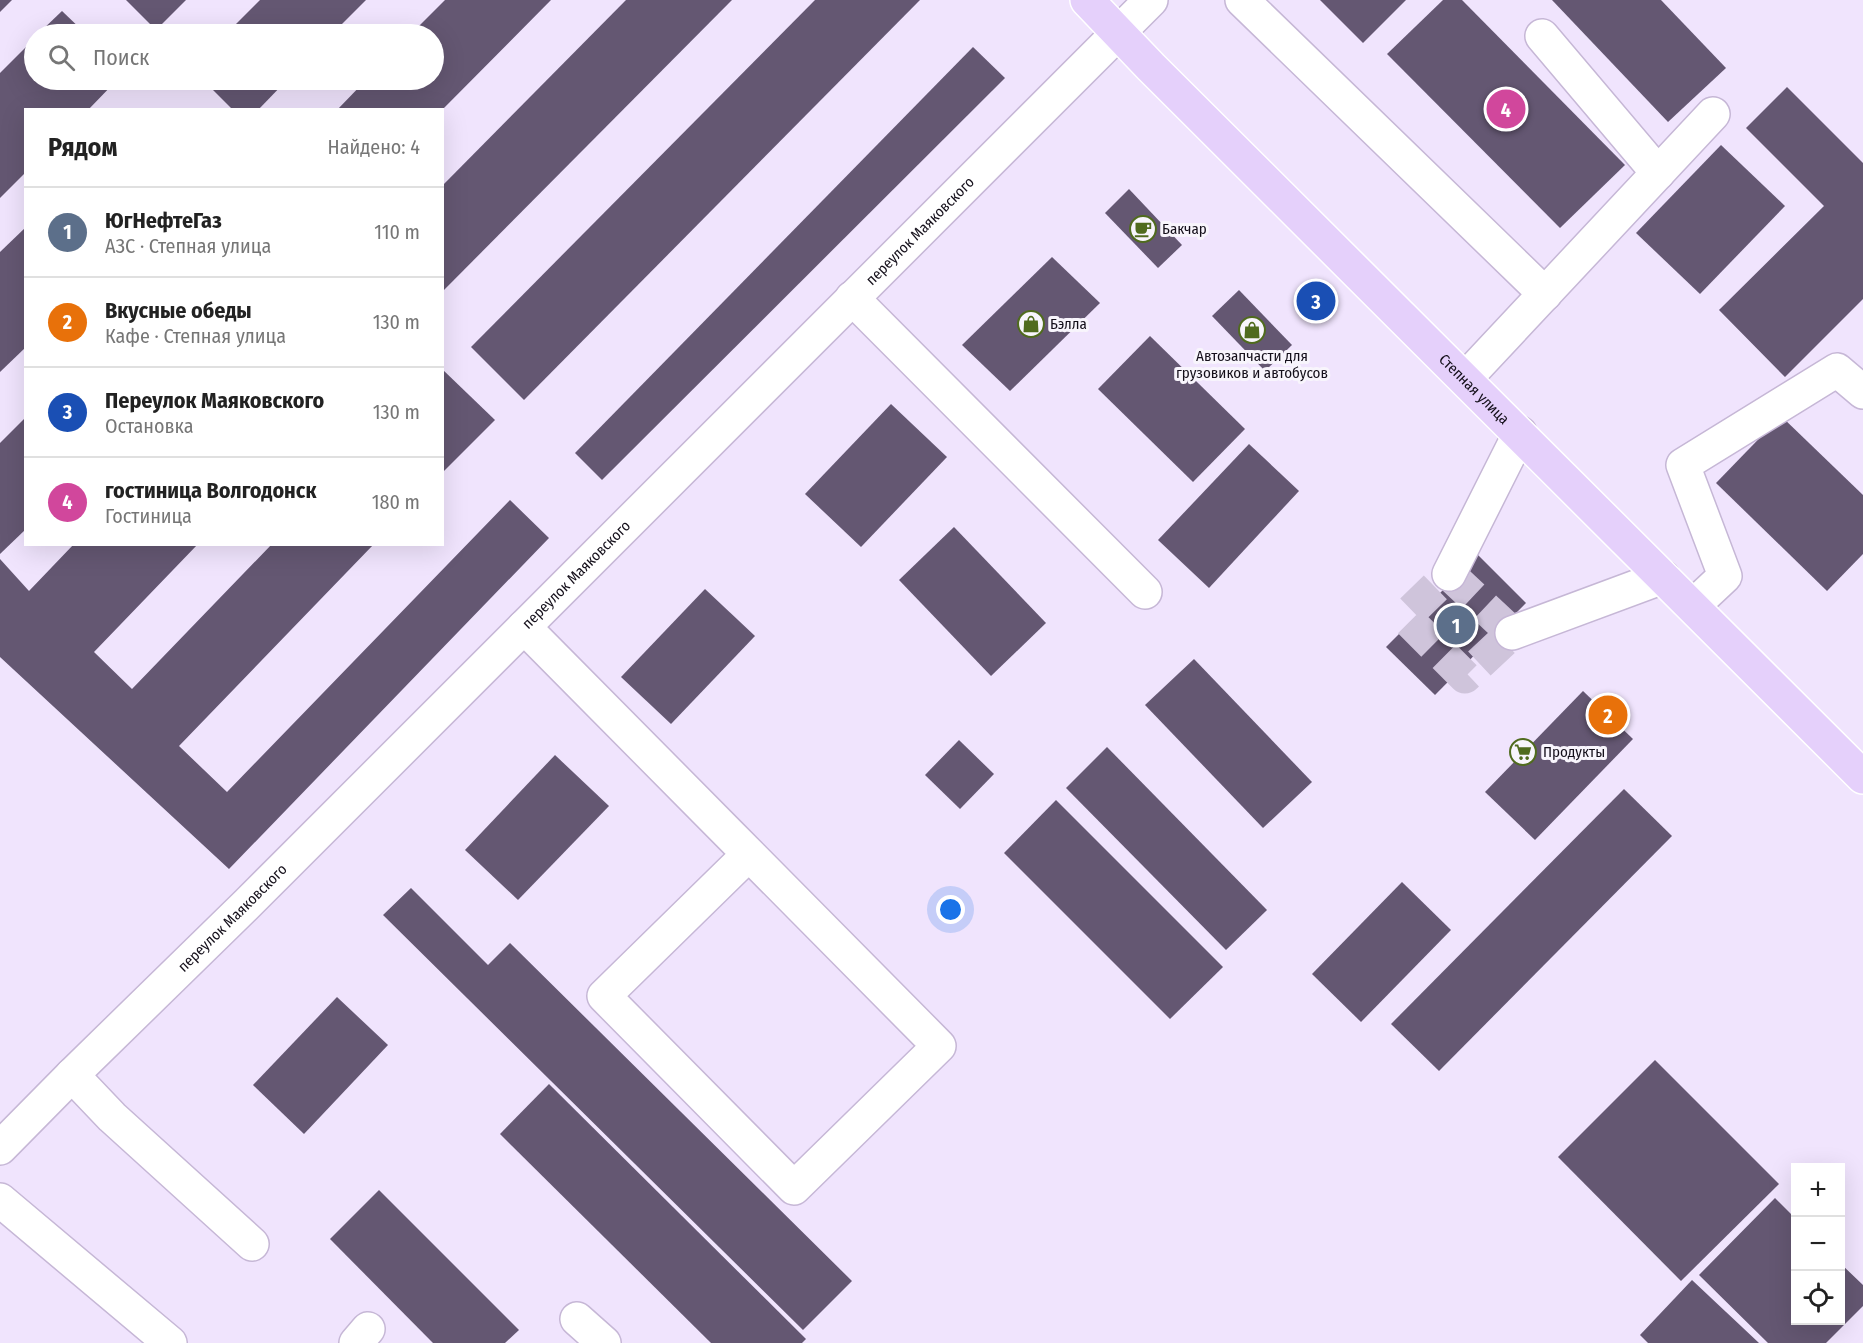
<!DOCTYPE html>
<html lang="ru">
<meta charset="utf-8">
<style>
:root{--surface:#fff;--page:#f6f6f6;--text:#222;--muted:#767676;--line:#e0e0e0;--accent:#506b1e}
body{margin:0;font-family:"Fira Sans Condensed",sans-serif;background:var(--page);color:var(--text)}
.controls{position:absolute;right:18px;bottom:18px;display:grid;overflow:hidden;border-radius:0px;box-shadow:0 6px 24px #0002}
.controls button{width:54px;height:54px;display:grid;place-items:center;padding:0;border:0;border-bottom:2px solid var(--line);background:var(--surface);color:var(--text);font:30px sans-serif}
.you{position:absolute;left:951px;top:910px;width:21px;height:21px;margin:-15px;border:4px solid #fff;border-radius:50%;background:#1a73e8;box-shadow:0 0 0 9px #1a73e833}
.badge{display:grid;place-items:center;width:39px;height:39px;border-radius:50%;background:var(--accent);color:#fff;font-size:20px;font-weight:700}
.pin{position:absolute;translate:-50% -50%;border:3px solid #fff;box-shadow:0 2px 6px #0006}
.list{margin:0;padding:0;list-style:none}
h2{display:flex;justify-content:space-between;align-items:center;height:78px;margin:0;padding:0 24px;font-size:26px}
h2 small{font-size:20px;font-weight:400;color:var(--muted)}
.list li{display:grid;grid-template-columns:39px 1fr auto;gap:18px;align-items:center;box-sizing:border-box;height:90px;padding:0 24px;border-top:2px solid var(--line)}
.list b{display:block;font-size:22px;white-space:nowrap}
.list p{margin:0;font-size:20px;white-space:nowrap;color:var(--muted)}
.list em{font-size:20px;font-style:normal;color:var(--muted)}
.icon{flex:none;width:33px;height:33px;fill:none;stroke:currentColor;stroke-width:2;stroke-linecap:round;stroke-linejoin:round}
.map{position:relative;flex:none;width:1863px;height:1343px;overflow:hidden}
.search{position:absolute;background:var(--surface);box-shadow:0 6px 24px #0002;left:24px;top:24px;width:420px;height:66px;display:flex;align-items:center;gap:15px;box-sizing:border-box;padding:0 21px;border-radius:33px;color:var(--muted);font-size:22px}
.panel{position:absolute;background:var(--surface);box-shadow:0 6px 24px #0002;left:24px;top:108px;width:420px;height:438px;border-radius:0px}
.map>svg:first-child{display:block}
.building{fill:#645772}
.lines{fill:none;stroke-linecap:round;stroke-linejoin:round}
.minor-tunnel{stroke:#cfc4db;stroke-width:33;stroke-dasharray:33 16;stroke-linecap:butt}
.minor-casing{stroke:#c6b7d6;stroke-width:36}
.major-casing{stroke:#fff;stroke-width:36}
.minor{stroke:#fff;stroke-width:33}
.major{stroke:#e5d0fb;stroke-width:33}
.labels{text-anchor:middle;stroke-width:6;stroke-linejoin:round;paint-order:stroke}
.poi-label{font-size:15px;fill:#140f1a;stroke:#f8f5fc;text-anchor:start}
.street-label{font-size:15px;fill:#140f1a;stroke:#f8f5fc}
</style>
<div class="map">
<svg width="1863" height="1343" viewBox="0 0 1863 1343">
<rect width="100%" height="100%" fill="#f0e4fd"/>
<g class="building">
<path d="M0 0H12L0 12Z"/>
<path d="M126 0H186L156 30Z"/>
<path d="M260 0H366L332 34H226Z"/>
<path d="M445 0H551L442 110H337L366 80H434V34H411Z"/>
<path d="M626 0H732L442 292V186Z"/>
<path d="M815 0H920L524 400 471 347Z"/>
<path d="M1320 0H1406L1363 43Z"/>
<path d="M1443 0H1462L1625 165 1560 228 1387 54Z"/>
<path d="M1552 0H1661L1726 68 1668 122Z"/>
<path d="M62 11 86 34H38Z"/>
<path d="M34 39V80H117L88 110H26V172L0 198V73Z"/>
<path d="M973 47 1005 78 602 480 575 453Z"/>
<path d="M203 80H287L258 110H233Z"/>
<path d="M1787 87 1863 163V299L1785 377 1719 310 1824 206 1746 128Z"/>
<path d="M1721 145 1785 206 1700 294 1636 233Z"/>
<path d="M1129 189 1182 245 1158 268 1105 213Z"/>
<path d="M26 227V347L0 372V252Z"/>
<path d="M1052 257 1100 303 1010 391 962 345Z"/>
<path d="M1239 290 1292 345 1265 371 1212 316Z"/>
<path d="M1150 336 1245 429 1193 482 1098 389Z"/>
<path d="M442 369 495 420 442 473Z"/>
<path d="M891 404 947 457 861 547 805 494Z"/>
<path d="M1781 416 1863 495V554L1827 591 1716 483Z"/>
<path d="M26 417V529L0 554V443Z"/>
<path d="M1249 444 1299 491 1209 588 1158 540Z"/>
<path d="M510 500 549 538 229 869 0 657V559L29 591 74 544H198L94 652 132 689 272 544H374L179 746 227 792Z"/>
<path d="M954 527 1046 623 991 676 899 580Z"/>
<path d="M1478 555 1526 603 1435 695 1386 647Z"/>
<path d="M705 589 755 636 671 724 621 677Z"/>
<path d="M1194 659 1312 782 1263 828 1145 705Z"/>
<path d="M1583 691 1633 739 1535 840 1485 792Z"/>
<path d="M959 740 994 774 960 809 925 775Z"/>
<path d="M1107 747 1267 910 1226 950 1066 788Z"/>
<path d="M555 755 609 806 518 900 465 850Z"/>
<path d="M1624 789 1672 836 1439 1071 1391 1024Z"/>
<path d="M1056 800 1223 967 1170 1019 1004 853Z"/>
<path d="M1402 882 1451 930 1361 1022 1312 974Z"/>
<path d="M411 888 488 965 510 943 852 1281 803 1330 383 915Z"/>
<path d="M337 997 388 1045 304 1134 253 1085Z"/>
<path d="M1655 1060 1779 1184 1681 1281 1558 1157Z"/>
<path d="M549 1084 806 1339 802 1343H711L500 1134Z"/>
<path d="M379 1190 519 1330 505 1343H433L330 1239Z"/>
<path d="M1775 1198 1796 1219V1320H1840V1263L1863 1285V1306L1826 1343H1768L1699 1275Z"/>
<path d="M1692 1280 1759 1343H1648L1640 1335Z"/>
</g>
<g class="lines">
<path class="minor-tunnel" d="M1449 574 1512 633 1465 677 1405 617Z"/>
<defs>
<g id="minor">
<path d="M1242 0 1545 294"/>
<path d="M1542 36 1658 173"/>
<path d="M852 298 1145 592"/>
<path d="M1465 379 1713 114"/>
<path d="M1449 574 1520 433"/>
<path d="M1693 606 1725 576 1683 465 1837 370 1863 392"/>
<path d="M524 627C662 767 801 906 939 1046L794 1188 604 996 749 854"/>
<path d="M1512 633 1663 577"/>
<path d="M72 1075 112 1117 252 1244"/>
<path id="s1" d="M0 1148 72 1075 248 903 1151 0"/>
<path d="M0 1200 170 1343"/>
<path d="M577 1319 604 1343"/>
<path d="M356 1343 368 1329"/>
</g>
<g id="major">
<path id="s2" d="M1087 0 1151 67 1863 777"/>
</g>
</defs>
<use href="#minor" class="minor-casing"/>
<use href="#major" class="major-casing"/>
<use href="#minor" class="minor"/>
<use href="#major" class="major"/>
</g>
<defs>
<symbol id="cafe-ring" viewBox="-11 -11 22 22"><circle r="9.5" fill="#f8f5fc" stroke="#506b1e" stroke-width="1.5"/><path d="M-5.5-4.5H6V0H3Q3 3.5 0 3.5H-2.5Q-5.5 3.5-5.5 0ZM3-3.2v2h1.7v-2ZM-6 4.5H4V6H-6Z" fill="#506b1e"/></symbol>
<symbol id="shop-ring" viewBox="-11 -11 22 22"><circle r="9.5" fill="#f8f5fc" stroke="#506b1e" stroke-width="1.5"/><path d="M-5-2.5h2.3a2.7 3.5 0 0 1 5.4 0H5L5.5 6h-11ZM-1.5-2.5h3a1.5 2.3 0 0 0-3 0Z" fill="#506b1e"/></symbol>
<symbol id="supermarket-ring" viewBox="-11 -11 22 22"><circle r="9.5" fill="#f8f5fc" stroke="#506b1e" stroke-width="1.5"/><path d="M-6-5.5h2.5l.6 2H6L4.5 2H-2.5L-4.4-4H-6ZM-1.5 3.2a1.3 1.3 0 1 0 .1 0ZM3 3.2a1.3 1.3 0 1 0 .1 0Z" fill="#506b1e"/></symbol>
</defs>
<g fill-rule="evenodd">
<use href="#cafe-ring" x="1128" y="214" width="30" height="30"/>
<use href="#shop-ring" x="1016" y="309" width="30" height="30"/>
<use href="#shop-ring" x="1237" y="315" width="30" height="30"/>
<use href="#supermarket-ring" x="1508" y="737" width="30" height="30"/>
</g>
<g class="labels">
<g class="poi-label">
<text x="1162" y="234">Бакчар</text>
<text x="1050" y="329">Бэлла</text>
<text x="1252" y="361" text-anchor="middle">Автозапчасти для<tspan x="1252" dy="17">грузовиков и автобусов</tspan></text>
<text x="1543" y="757">Продукты</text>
</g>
<g class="street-label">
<text dy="5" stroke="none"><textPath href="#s1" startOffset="1299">переулок Маяковского</textPath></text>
<text dy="5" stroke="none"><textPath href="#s2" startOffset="549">Степная улица</textPath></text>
<text dy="5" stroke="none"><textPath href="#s1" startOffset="813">переулок Маяковского</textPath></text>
<text dy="5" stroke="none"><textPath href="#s1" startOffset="327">переулок Маяковского</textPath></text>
</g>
</g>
</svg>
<div class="controls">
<button>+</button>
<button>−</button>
<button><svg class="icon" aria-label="locate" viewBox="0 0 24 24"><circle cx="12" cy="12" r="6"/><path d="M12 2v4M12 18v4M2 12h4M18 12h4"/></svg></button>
</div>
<div class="you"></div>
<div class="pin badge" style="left:1456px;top:625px;background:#5c6f8a">1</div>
<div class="pin badge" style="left:1608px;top:715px;background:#e8710a">2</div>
<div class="pin badge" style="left:1316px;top:301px;background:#1a4fb4">3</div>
<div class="pin badge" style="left:1506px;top:109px;background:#d1479c">4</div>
<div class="search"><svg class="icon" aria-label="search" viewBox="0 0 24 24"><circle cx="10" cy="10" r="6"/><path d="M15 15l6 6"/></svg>Поиск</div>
<section class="panel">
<h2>Рядом<small>Найдено: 4</small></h2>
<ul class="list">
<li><span class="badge" style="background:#5c6f8a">1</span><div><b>ЮгНефтеГаз</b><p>АЗС · Степная улица</p></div><em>110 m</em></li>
<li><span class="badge" style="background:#e8710a">2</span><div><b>Вкусные обеды</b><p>Кафе · Степная улица</p></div><em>130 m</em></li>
<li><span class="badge" style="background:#1a4fb4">3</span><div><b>Переулок Маяковского</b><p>Остановка</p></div><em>130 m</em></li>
<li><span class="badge" style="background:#d1479c">4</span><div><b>гостиница Волгодонск</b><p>Гостиница</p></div><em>180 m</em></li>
</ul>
</section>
</div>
